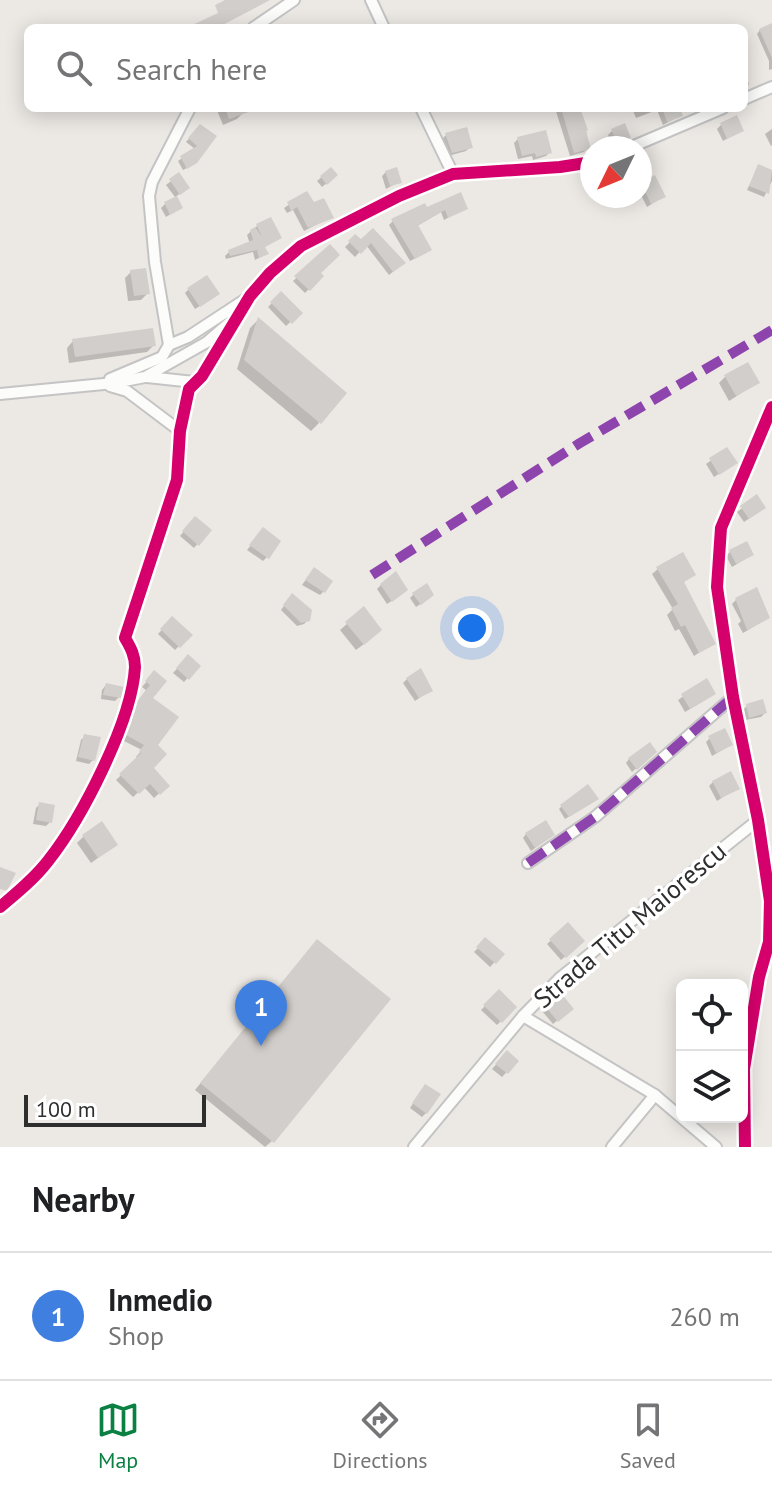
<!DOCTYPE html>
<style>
:root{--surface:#fff;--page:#f2f2f2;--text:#202124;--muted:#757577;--line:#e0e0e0;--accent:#0b8043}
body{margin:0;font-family:"PT Sans",sans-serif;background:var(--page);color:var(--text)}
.controls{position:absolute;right:24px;bottom:24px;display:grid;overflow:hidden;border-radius:12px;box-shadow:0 4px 20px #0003}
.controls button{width:72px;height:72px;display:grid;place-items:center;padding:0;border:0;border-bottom:2px solid var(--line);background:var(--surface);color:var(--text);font:40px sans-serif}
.compass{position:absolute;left:580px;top:136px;width:72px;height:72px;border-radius:50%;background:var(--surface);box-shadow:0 4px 20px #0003;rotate:227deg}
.scale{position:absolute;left:24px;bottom:20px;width:182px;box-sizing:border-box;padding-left:8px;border:4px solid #2e2e2e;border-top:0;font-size:22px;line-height:28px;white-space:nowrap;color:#2e2e2e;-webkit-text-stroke:6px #fff;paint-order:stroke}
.you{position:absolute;left:472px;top:628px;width:28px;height:28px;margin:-20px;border:6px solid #fff;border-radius:50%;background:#1a73e8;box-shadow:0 0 0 12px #1a73e833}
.badge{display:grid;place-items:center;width:52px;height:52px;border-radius:50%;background:var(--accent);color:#fff;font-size:26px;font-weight:700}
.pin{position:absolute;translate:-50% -66px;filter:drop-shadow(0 2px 4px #0008)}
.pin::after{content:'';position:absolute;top:42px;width:28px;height:24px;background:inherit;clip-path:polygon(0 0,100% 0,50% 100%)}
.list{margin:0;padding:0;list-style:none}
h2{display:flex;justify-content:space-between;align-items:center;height:104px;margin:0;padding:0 32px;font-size:34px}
h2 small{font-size:26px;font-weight:400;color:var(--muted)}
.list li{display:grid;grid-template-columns:52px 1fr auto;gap:24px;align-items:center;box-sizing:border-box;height:128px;padding:0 32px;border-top:2px solid var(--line)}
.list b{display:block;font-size:30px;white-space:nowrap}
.list p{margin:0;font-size:26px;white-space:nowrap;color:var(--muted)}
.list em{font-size:26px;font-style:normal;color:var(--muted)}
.icon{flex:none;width:44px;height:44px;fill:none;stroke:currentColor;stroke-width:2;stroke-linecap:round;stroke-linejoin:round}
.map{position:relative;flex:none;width:772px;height:1147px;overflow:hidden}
.search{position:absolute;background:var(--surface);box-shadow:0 4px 20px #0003;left:24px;right:24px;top:24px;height:88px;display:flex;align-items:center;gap:20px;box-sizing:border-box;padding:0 28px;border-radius:12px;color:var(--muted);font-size:30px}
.sheet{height:232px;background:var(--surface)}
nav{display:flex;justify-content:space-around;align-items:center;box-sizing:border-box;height:112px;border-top:2px solid var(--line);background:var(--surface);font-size:22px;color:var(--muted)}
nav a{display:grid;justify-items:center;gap:4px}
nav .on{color:var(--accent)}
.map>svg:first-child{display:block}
.shadow{fill:#0003}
.building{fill:#d1cecb}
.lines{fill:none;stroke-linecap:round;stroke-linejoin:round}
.street-casing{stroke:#c5c4c5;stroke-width:14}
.street{stroke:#fcfcfb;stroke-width:10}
.quiet{stroke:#8e44ad;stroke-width:10;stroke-dasharray:20 10;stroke-linecap:butt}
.cycleway-casing{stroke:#fff;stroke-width:17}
.cycleway{stroke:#d6006c;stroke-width:12}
.labels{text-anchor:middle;stroke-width:7;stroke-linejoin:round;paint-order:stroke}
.street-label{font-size:26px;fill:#2e2e2e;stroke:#fff}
</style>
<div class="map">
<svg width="772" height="1147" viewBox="0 0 772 1147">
<rect width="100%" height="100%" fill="#ece8e4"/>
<g class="shadow">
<path d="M760 30 772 31V69L769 70V61L757 34Z"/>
<path d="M744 70 749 84 744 88Z"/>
<path d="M216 108H242L244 112 237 119 223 125Z"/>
<path d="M555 108H577L586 129 588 148 584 152 570 156Z"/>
<path d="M632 108H678L681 115 663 125 657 110 636 118Z"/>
<path d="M721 125 742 130 723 141 717 129Z"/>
<path d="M200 126 214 136 191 166 183 170 178 161 195 149 186 142Z"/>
<path d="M772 129V145L771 146 765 134Z"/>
<path d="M612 131 629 138 612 146 608 135Z"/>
<path d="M446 135 470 147 466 151 448 156 442 139Z"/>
<path d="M518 139 550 152 546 156 533 160 532 156 518 159 514 143Z"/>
<path d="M758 167 772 172V181L764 197 747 190Z"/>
<path d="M331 169 332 179 322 187 317 181Z"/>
<path d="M386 172 399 182 386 189 382 176Z"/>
<path d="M179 175 184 191 175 197 166 185Z"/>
<path d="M642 184 664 196 647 207 640 193Z"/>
<path d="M306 193 313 205 331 217 304 231 293 210 287 213 284 208Z"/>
<path d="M165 204 180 208 166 217 161 208Z"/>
<path d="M466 208 444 220 441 212 417 226 425 253 410 261 389 225 393 221 427 210Z"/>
<path d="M257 226 279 238 263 248 266 254 255 260 253 252 226 259 225 256 229 252 250 244 247 235Z"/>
<path d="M373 230 400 266 389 275 366 245 355 257 345 247 355 237 361 242Z"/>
<path d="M330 247 318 273 322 276 305 293 293 281Z"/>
<path d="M131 272 148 293 141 300 128 301 125 278Z"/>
<path d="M189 289 213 298 195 309 185 293Z"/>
<path d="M281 294 300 313 286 326 268 307Z"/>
<path d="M258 320 319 423 311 431 237 369 250 328Z"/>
<path d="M73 341 153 346 147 352 69 363 67 348Z"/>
<path d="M725 377 757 383 729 401 719 383Z"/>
<path d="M727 449 731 466 714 477 706 464Z"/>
<path d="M757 497 760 511 744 522 737 512Z"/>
<path d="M195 518 209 530 194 548 180 536Z"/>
<path d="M260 534 267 557 263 561 247 550Z"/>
<path d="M730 552 752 555 732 567 726 556Z"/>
<path d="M658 569 694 574 682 583 714 643 694 656 679 629 675 631 667 615 673 609 652 574Z"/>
<path d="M310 574 324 591 320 595 302 585Z"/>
<path d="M381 585 402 594 387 604 377 589Z"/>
<path d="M414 594 428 599 416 607 410 598Z"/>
<path d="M289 599 308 620 304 624 297 626 281 610Z"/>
<path d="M736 600 768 618 743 633 738 624 741 621 732 604Z"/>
<path d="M364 609 373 637 356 650 340 630Z"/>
<path d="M173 618 190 635 175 650 158 634Z"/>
<path d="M188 657 198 666 184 682 173 673Z"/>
<path d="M154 673 150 699 155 746 151 768 167 786 154 798 144 787 133 797 116 780 138 759 136 757 142 750 122 740 132 710 146 690 142 687Z"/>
<path d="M407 679 431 690 415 701 403 683Z"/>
<path d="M706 681 710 697 685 712 678 700Z"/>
<path d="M106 685 119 697 115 701 101 699 102 690Z"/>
<path d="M747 706 765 713 761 717 745 720 743 710Z"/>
<path d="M85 736 93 760 89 764 76 761 81 740Z"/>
<path d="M710 738 731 745 712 756 706 742Z"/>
<path d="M655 752 632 772 626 763 629 759Z"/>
<path d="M713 782 737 788 717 801 709 786Z"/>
<path d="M593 802 565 819 559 809 562 806Z"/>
<path d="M40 804 50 822 46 826 33 824 36 808Z"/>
<path d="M526 834 549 838 531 851 523 838Z"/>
<path d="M84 836 116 845 91 863 77 843Z"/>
<path d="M568 925 582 941 561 960 547 944Z"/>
<path d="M486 940 502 954 490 967 474 952Z"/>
<path d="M311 948 272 1141 265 1147 195 1090Z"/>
<path d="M499 992 515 1007 497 1025 481 1010Z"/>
<path d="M560 996 571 1009 553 1024 542 1011Z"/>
<path d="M507 1053 517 1061 502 1077 492 1069Z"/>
<path d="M422 1090 426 1113 422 1117 410 1108Z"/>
</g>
<g class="building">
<path d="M225 0H270L217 28H186L218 13 215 5Z"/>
<path d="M772 23V58L759 29Z"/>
<path d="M225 108H257V109L229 119Z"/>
<path d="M561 108H571L572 111 580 108 588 130 586 131 591 149 574 153Z"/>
<path d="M662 108H680L683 116 667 122Z"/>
<path d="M737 115 744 131 727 139 720 123Z"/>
<path d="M625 123 631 138 617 144 611 129Z"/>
<path d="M200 124 217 136 197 163 187 169 180 156 197 146 188 138Z"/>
<path d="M467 127 473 148 452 153 445 133Z"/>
<path d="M546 130 552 153 536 157 535 153 522 156 517 137Z"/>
<path d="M758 164 772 170 769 194 749 186Z"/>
<path d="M331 167 338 175 327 185 320 176Z"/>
<path d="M397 167 402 183 390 186 385 171Z"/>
<path d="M179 172 190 188 180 195 169 179Z"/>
<path d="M655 175 666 197 651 204 641 183Z"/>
<path d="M307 191 314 202 324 198 334 218 308 228 297 207 291 211 287 202Z"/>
<path d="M461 192 468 209 448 218 445 210 418 225 432 250 415 259 391 219 425 203 427 207Z"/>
<path d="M177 196 183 208 170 215 164 202Z"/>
<path d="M271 217 282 238 265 247 269 254 259 258 257 250 230 256 228 250 253 240 250 230 255 227 262 237 256 224Z"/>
<path d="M373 228 406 263 393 272 371 243 361 254 348 241 355 234 361 239Z"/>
<path d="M330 244 340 255 321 273 324 276 310 291 294 276Z"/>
<path d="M146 268 150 294 134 296 130 270Z"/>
<path d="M207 275 220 294 200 307 187 288Z"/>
<path d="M281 291 303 313 292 324 270 302Z"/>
<path d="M258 317 347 393 321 424 244 360Z"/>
<path d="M153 328 156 346 75 357 72 339Z"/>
<path d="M748 362 760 383 736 396 724 375Z"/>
<path d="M727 447 738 463 719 475 709 458Z"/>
<path d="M757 494 766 508 749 519 740 506Z"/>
<path d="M195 516 212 530 199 546 182 531Z"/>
<path d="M263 527 281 541 269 559 249 545Z"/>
<path d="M747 541 754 555 736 564 729 550Z"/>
<path d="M683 552 696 575 684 582 716 644 699 653 685 625 681 627 671 608 678 604 656 567Z"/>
<path d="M314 567 333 581 325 593 305 580Z"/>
<path d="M396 571 408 590 392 602 380 584Z"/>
<path d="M427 583 434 595 421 605 412 593Z"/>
<path d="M757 587 770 618 747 630 735 598Z"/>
<path d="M292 593 312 610 310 621 301 623 283 605Z"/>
<path d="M364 606 382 630 364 645 345 622Z"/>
<path d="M172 616 193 635 180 648 160 629Z"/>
<path d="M188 654 201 666 189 680 176 668Z"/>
<path d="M421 668 433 691 419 698 406 678Z"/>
<path d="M154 670 167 681 153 698 179 717 158 745 167 754 154 768 170 786 160 795 150 784 139 794 119 774 141 753 139 751 144 745 126 735 136 703 150 685 145 681Z"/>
<path d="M707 678 716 694 690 709 681 694Z"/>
<path d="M106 683 124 687 121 698 103 695Z"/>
<path d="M763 699 767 713 749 718 746 704Z"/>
<path d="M725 728 733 745 716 753 708 736Z"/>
<path d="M84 734 101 737 95 761 78 757Z"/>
<path d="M650 742 657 752 637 770 628 758Z"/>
<path d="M731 771 740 789 721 798 712 781Z"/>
<path d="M588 784 599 799 569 817 560 805Z"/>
<path d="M39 802 55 805 52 823 36 820Z"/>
<path d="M546 820 555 835 535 848 525 833Z"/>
<path d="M102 821 118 845 98 858 82 835Z"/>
<path d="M0 867 16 873 7 891 0 889Z"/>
<path d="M568 922 585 941 566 958 549 939Z"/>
<path d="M485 937 505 954 496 964 476 947Z"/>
<path d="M317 939 391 999 274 1143 200 1083Z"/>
<path d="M499 989 517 1007 502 1023 483 1005Z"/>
<path d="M561 993 574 1009 558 1022 545 1006Z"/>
<path d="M507 1050 519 1061 508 1074 495 1064Z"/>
<path d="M425 1084 441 1094 427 1114 412 1103Z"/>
</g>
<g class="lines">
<defs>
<g id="street">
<path d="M371 0 384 28"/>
<path d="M253 28 294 0"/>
<path d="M744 99 772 87"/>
<path d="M421 108 453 174"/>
<path d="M629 148 723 108"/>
<path d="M169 345 188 337 249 297"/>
<path d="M147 377 194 382"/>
<path d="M110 379 162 357 169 345 155 262 149 196 152 182 190 108"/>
<path d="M110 386 127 391 180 431"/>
<path d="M0 394 114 383 145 377 207 342 229 323"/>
<path d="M528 863 595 817 733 697"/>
<path d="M0 907C17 893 35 878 48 861 82 818 132 721 135 667 135 656 131 648 125 638L177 480 180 431 189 389 202 376 250 296 270 273 301 246 399 196 453 174 560 167 592 162"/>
<path d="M523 1016 655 1095 716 1147"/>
<path d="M414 1147 523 1016 560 978 758 820"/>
<path d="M612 1147 655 1095"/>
<path d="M745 1147 744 1069 759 977 769 942 770 901 758 820 733 697 717 587 721 528 772 407"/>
</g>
</defs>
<use href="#street" class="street-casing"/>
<use href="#street" class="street"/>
<g class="quiet">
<path d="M372 575 580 443 772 330"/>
<path d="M528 863 595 817 733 697"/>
</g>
<defs>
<g id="cycleway">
<path d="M0 907C17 893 35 878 48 861 82 818 132 721 135 667 135 656 131 648 125 638L177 480 180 431 189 389 202 376 250 296 270 273 301 246 399 196 453 174 560 167 592 162"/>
<path d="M745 1147 744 1069 759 977 769 942 770 901 758 820 733 697 717 587 721 528 772 407"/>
</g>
</defs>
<use href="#cycleway" class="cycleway-casing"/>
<use href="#cycleway" class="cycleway"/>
</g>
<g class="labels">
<g class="street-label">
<text transform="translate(630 925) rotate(-40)" y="9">Strada Titu Maiorescu</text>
</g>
</g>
</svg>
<div class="controls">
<button><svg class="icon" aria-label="locate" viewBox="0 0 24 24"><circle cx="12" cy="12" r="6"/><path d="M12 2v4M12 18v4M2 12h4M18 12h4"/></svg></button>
<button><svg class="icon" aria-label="layers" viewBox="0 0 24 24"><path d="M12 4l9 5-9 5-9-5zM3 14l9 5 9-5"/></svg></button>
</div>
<svg class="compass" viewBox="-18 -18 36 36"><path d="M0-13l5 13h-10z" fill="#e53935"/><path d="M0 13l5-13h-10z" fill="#757577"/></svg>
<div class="scale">100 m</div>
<div class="you"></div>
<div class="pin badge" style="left:261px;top:1046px;background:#3f7fe0">1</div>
<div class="search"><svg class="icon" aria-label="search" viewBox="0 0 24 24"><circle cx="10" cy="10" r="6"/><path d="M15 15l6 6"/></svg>Search here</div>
</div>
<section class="sheet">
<h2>Nearby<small></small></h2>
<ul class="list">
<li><span class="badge" style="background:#3f7fe0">1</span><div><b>Inmedio</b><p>Shop</p></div><em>260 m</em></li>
</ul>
</section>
<nav>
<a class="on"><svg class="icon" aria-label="map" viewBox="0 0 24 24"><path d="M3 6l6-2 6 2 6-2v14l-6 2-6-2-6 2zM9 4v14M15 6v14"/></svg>Map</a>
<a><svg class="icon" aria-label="directions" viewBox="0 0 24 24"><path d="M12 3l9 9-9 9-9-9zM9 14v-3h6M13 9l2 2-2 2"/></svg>Directions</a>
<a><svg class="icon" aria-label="saved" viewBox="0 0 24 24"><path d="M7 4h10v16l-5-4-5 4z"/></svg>Saved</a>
</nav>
